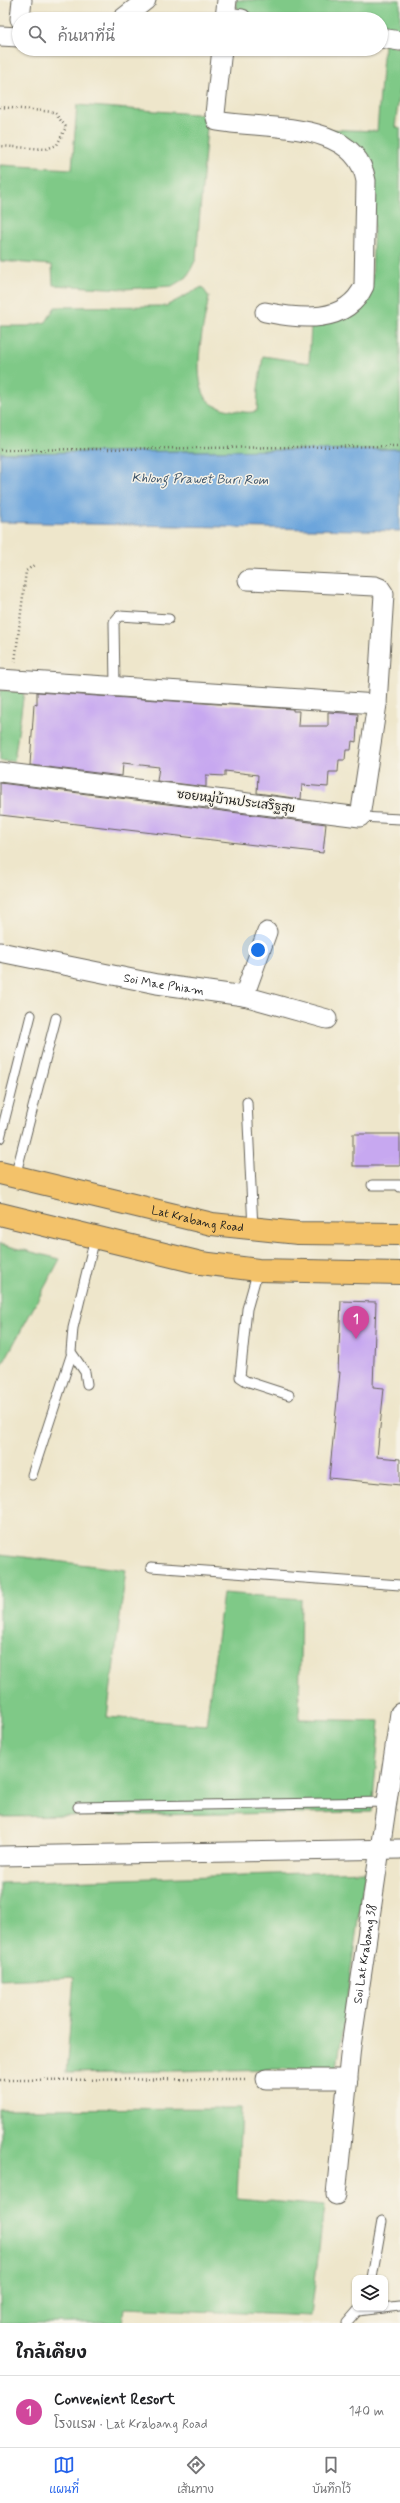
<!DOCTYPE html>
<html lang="th">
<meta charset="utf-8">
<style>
:root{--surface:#fff;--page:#f6f6f6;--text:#202124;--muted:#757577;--line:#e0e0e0;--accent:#2563eb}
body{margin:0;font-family:Mynerve,"Playpen Sans Thai",sans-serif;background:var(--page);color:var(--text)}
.controls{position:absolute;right:12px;bottom:12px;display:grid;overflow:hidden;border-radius:8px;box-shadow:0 1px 3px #0004}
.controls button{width:36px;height:36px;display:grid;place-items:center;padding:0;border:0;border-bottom:1px solid var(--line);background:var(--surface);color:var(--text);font:20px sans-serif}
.you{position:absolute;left:258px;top:950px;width:14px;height:14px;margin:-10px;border:3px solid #fff;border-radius:50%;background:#1a73e8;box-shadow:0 0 0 6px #1a73e833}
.badge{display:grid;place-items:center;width:26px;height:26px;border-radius:50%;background:var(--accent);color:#fff;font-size:13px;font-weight:700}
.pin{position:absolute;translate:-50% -33px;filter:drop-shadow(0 1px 2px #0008)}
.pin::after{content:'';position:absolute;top:21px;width:14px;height:12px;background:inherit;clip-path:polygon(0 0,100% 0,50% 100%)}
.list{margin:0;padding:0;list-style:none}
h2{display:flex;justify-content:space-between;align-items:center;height:52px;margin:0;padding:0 16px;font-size:17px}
h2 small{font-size:13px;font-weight:400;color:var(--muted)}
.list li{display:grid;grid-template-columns:26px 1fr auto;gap:12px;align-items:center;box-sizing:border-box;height:72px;padding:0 16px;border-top:1px solid var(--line)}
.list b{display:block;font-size:15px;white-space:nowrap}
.list p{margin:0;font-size:13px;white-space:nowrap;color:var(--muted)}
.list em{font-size:13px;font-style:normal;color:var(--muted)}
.icon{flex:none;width:22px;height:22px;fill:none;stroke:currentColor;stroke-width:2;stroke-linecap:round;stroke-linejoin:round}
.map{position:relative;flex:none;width:400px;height:2323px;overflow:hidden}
.search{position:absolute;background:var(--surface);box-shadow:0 1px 3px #0004;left:12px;right:12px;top:12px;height:44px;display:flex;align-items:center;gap:10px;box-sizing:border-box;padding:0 14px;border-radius:22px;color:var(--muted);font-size:15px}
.sheet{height:124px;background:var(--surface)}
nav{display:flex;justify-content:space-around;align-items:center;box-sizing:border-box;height:56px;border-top:1px solid var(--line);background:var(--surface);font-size:11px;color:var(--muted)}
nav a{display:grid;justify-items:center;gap:2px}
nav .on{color:var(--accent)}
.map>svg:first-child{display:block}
.green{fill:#7fc987;stroke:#4e7252}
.water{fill:#6ca5dc;stroke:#44607c}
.building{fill:#c7a8f0}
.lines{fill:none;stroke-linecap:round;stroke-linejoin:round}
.lane-casing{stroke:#666359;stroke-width:11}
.street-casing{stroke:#666359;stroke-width:21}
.primary-casing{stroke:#666359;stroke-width:24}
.path{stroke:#666359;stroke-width:2.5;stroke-dasharray:1 3;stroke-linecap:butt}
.lane{stroke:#fff;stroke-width:9}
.street{stroke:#fff;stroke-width:19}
.primary{stroke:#f3c26a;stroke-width:22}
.labels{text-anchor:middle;stroke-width:3;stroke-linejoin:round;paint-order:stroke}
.street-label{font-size:12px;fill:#1c1c1c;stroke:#f7f3e8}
.water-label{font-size:13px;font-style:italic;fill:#3c5369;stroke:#f7f3e8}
</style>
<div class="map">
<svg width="400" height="2323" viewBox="0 0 400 2323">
<rect width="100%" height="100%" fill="#f7f3e8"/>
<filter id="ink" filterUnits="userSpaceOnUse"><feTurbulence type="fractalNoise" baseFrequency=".025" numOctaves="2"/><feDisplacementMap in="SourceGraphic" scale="8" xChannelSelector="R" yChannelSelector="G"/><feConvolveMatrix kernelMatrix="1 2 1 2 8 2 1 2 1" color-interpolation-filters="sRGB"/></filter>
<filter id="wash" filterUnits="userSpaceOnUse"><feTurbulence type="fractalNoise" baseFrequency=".012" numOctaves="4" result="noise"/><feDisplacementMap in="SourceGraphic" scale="16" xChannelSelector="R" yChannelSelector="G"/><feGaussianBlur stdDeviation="0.9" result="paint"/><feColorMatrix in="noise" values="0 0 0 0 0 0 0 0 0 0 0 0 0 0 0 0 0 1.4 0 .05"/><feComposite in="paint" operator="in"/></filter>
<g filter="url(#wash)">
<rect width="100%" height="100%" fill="#eee6cb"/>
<g class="green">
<path d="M235 0H400V36L381 33V19C345 19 268 26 238 10Z"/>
<path d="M384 44 400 47V88L395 127 400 128V449L0 453V326H28L46 322 55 307 166 306 202 287 209 297C204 323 191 374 206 398 211 406 221 408 230 410 240 411 248 414 257 411L258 389 263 356 309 363 311 326 372 284 375 174 363 155 320 129 377 131Z"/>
<path d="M77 105 208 115 196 259 187 277 172 286 124 289 53 285 52 265 0 261V165L72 169Z"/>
<path d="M0 690 24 692 14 761H0Z"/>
<path d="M0 1244 60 1259 0 1369Z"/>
<path d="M0 1554 126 1570 107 1717 206 1725 223 1593 301 1599 299 1719 380 1721 372 1812 0 1817Z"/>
<path d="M365 1871 337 2068 66 2073 74 1977 0 1980V1883Z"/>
<path d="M241 2108 237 2198 324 2206 311 2316 125 2308 123 2323H0V2109Z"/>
</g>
<path class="water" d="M400 449V531L0 522V453Z"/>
<g id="blocks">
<g class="building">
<path d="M37 692 293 709V711H299L298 726H328V712L358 714 356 742 352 741 351 750H346L345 760H339L338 772H329L328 787 302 785 301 799 257 793 258 775 225 771V776L206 775V787L157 781 159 767 123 763 122 776 30 765 34 704 37 705Z"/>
<path d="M0 783 326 824 323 853 0 815Z"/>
<rect x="353" y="1134" width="47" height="32"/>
<path d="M341 1301 376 1302 373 1387 384 1388 377 1457 400 1459V1485L329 1478 340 1372H338Z"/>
</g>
</g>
</g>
<g filter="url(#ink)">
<use href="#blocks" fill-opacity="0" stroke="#666359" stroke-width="1"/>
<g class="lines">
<defs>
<g id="lane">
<path d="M115 686 114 622 119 616 169 619"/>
<path d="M360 817 400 819"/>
<path d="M247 1102 253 1229"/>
<path d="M0 1138 31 1015"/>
<path d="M15 1177 56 1018"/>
<path d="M372 1185H400V1187"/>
<path d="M258 1270 247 1309 240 1377 246 1381 289 1395"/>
<path d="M87 1384 85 1372 71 1352 73 1328 95 1238"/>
<path d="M32 1475 71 1356"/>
<path d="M151 1567 400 1585"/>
<path d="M78 1807 387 1802"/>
<path d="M372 2278 382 2221"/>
<path d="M358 2311 400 2306"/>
<path d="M347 2323 360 2308"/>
</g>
<g id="street">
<path d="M226 17 242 19"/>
<path d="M20 19 22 0"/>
<path d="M122 19 146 0"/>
<path d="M225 19 227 0"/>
<path d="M0 36 19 37"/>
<path d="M381 38 400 41"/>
<path d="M222 49 215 114 217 121C264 130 356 119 366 181L364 286C346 325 300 319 265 312"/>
<path d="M0 679 377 704"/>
<path d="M0 772 360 817 377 704 384 594 380 588 375 586 248 580"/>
<path id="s1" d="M0 952 157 984 244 996 327 1019"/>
<path d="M244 996 267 932"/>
<path d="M0 1856 400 1849"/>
<path d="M266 2079H348"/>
<path id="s2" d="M336 2195 351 2046 400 1713"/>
</g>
<g id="primary">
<path id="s3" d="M0 1173 212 1224 298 1233 400 1234"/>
<path d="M0 1214 201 1263 258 1270 400 1273"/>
</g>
</defs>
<use href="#lane" class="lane-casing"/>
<use href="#street" class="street-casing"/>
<use href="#primary" class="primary-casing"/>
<g class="path">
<path d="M0 107 54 112 66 127 57 145 46 149 0 146"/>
<path d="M0 450 400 446"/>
<path d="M15 662 26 571 34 565"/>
<path d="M0 2080 248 2079"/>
</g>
<use href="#lane" class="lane"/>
<use href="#street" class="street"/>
<use href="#primary" class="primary"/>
</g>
</g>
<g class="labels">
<g class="street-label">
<text transform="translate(236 801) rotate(7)" y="4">ซอยหมู่บ้านประเสริฐสุข</text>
<text dy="4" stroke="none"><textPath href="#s1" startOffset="167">Soi Mae Phiam</textPath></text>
<text dy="4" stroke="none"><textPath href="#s3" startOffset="203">Lat Krabang Road</textPath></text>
<text dy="4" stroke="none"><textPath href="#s2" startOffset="243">Soi Lat Krabang 38</textPath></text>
</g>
<g class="water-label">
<text transform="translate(200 478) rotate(1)" y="5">Khlong Prawet Buri Rom</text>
</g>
</g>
</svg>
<div class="controls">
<button><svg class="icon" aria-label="layers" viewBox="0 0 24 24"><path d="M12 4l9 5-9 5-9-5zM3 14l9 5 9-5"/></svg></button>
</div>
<div class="you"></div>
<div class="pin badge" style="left:356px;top:1339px;background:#d1479c">1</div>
<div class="search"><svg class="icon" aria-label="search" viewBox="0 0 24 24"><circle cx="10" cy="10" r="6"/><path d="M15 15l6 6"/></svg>ค้นหาที่นี่</div>
</div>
<section class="sheet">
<h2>ใกล้เคียง<small></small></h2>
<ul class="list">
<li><span class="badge" style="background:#d1479c">1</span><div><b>Convenient Resort</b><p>โรงแรม · Lat Krabang Road</p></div><em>140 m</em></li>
</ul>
</section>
<nav>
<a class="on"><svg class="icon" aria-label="map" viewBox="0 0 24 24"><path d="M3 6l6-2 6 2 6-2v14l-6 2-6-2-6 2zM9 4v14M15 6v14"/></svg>แผนที่</a>
<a><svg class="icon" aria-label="directions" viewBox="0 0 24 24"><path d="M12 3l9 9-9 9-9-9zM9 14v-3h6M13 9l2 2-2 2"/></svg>เส้นทาง</a>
<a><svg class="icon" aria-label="saved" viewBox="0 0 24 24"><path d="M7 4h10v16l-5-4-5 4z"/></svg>บันทึกไว้</a>
</nav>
